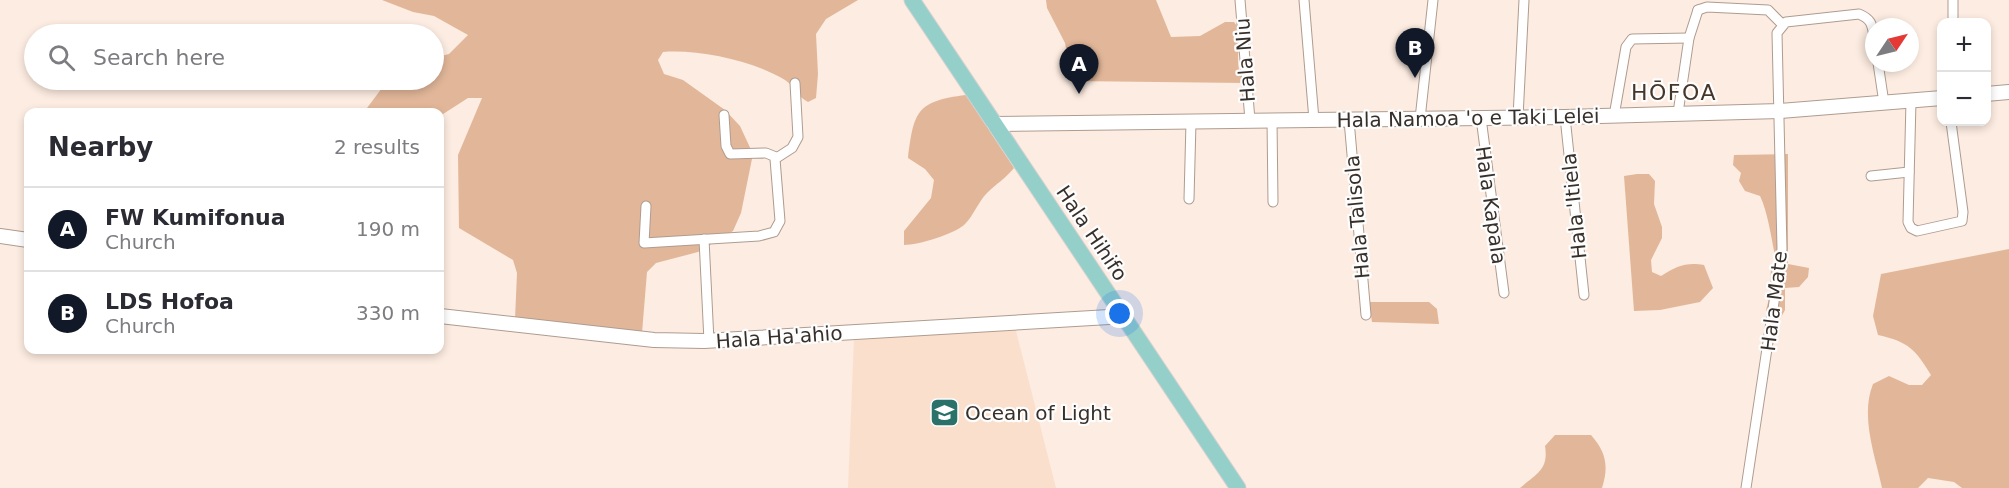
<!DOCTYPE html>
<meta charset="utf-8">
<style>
:root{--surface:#fff;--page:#f2f2f3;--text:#2b2b33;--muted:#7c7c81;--line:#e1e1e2;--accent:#111827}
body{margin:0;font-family:"DejaVu Sans",sans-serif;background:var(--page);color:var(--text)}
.controls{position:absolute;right:18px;top:18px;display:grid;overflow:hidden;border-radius:12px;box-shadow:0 3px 9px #0003}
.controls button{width:54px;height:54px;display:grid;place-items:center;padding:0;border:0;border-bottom:2px solid var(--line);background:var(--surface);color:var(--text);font:30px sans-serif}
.compass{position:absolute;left:1865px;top:18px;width:54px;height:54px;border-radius:50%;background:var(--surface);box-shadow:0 3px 9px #0003;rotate:55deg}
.you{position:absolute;left:1120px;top:314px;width:21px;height:21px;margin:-15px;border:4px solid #fff;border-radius:50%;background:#1a73e8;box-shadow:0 0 0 9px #1a73e833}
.badge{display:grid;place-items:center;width:39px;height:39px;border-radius:50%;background:var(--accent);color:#fff;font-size:20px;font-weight:700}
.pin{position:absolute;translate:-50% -50px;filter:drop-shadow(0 2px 3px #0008)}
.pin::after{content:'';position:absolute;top:32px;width:21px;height:18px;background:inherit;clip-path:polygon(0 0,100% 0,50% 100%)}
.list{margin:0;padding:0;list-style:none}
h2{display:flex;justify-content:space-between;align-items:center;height:78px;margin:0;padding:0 24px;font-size:26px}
h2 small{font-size:20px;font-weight:400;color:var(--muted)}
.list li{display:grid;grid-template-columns:39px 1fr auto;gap:18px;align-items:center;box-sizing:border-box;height:84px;padding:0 24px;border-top:2px solid var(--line)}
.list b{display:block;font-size:22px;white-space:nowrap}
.list p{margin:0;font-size:20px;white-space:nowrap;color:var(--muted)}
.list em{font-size:20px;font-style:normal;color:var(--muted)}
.icon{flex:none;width:33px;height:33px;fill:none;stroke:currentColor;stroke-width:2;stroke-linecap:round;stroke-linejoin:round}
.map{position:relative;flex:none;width:2009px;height:488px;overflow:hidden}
.search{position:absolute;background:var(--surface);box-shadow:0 3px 9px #0003;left:24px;top:24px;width:420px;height:66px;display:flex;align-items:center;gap:15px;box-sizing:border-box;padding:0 21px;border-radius:33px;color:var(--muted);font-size:22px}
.panel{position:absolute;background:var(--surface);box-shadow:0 3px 9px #0003;left:24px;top:108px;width:420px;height:246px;border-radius:12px}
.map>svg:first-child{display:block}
.built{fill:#fadfcc}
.green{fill:#e2b799}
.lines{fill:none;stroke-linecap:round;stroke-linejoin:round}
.street-casing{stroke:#af9c90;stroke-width:11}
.secondary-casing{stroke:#af9c90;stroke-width:16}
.primary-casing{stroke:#d3d1d0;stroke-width:17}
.street{stroke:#fff;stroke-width:9}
.secondary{stroke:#fff;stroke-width:14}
.primary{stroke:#94d0c9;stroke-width:15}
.labels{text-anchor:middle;stroke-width:4.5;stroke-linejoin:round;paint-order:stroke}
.street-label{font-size:20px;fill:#372f2a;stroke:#fdfdfd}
.poi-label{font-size:20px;fill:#372f2a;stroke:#fdfdfd;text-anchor:start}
.quarter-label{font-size:22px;letter-spacing:1.5px;fill:#45362b;stroke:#fdfdfd}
</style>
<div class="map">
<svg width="2009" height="488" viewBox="0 0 2009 488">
<rect width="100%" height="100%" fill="#fdece1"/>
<path class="built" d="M1015 327 1056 488H848L854 338Z"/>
<g class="green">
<path d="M382 0H858L826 19 816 34 818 74 816 98 808 102C795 95 795 86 785 80 755 61 698 49 663 52L658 60 664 74 683 80 725 110 740 126 753 154 741 213 733 231 698 252 656 263 647 272 642 333 515 319 517 273 513 260 459 228 458 155 482 98H468L440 116V112H364L388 80H434V58L449 54 468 35 434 16 413 12Z"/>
<path d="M1046 0H1156L1171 37 1200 36 1225 22H1234C1245 35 1238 44 1238 59 1238 68 1240 75 1244 83L1072 81 1065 43 1047 8Z"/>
<path d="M966 95 1014 168C1006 178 996 184 987 193 978 202 974 215 965 224 955 234 918 245 904 245V231L931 198 934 180 925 169 908 158C914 112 916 101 966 95Z"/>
<path d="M1788 154V264L1809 268 1808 277 1799 287 1785 288V310L1779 321 1771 320 1766 310 1770 295 1771 267 1776 261C1772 242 1768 212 1760 196L1745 191 1739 181 1741 173 1733 165 1734 155Z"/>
<path d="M1637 174H1649L1655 181 1654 204 1662 227V238L1651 260 1652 272 1661 276C1677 266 1686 262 1704 265L1713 288 1700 302 1660 310 1634 311 1624 176Z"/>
<path d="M2009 249V488H1962L1954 482 1928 478 1918 488H1882C1875 455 1860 416 1873 384L1889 376 1909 385H1922L1931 375C1915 349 1909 342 1878 335L1873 316 1881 274Z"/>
<path d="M1369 302H1429L1437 309 1439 324 1372 322Z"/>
<path d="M1555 435H1591C1606 452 1609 466 1602 488H1520C1536 474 1549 470 1545 446Z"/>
</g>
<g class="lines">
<defs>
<g id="street">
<path d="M1240 0 1250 120"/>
<path d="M1304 0 1314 120"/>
<path d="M1698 10 1707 7 1768 10 1782 24"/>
<path d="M1953 22V0"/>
<path d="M1878 63 1884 103"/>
<path d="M1911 101 1908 222 1911 228 1917 231 1962 221 1963 212 1951 122"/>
<path d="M1678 113 1689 38 1698 10"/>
<path d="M724 115 726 146 730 154 766 153 776 157"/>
<path d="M1614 116 1626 47 1632 39 1689 38"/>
<path d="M1518 117 1524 0"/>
<path d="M1565 117 1584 295"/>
<path d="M1481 118 1504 293"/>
<path d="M1420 119 1433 0"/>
<path d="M1272 120 1273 202"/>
<path d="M1349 120 1366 315"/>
<path d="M1871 176 1909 172"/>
<path d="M1189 199 1191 122"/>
<path d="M646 206 644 243 759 236 774 232 780 221 775 159 792 148 798 137 795 83"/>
<path d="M704 239 709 341"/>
<path d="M1746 488 1782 249 1777 33 1786 22 1859 14C1871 19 1872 24 1874 36"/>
</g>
<g id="secondary">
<path d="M1986 94 2009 92"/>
<path d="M994 124 1565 117 1780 111 1942 98"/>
<path d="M0 236 28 240"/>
<path d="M440 316 654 340 704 341 1109 317 1118 311"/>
</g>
<path id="primary" d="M912 0 1238 488"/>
</defs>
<use href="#street" class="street-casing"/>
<use href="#secondary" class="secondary-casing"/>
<use href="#primary" class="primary-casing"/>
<use href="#street" class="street"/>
<use href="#secondary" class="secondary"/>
<use href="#primary" class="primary"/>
</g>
<defs>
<symbol id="school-square" viewBox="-11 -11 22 22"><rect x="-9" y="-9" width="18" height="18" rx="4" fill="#297169" stroke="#fdfdfd"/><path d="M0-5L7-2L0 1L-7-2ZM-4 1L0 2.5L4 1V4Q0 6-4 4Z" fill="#fff"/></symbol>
</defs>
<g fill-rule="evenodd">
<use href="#school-square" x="928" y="396" width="33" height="33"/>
</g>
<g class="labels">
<g class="street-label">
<text transform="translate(1245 60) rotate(-94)" y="7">Hala Niu</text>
<text transform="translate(1468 118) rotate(-1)" y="7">Hala Namoa 'o e Taki Lelei</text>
<text transform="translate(1491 205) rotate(82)" y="7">Hala Kapala</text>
<text transform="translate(1574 206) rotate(-96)" y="7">Hala 'Itiela</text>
<text transform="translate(1357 217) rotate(-95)" y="7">Hala Talisola</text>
<text transform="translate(1092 233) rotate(56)" y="7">Hala Hihifo</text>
<text transform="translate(1774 301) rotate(-83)" y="7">Hala Mate</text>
<text transform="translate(779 337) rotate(-4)" y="7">Hala Ha'ahio</text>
</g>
<g class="poi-label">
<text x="965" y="420">Ocean of Light</text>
</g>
<g class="quarter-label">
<text x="1674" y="100">HŌFOA</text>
</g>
</g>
</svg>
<div class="controls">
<button>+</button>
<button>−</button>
</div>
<svg class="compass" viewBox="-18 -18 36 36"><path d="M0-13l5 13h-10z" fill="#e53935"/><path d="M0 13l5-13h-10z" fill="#7c7c81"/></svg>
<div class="you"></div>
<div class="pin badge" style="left:1079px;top:94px">A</div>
<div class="pin badge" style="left:1415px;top:78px">B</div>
<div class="search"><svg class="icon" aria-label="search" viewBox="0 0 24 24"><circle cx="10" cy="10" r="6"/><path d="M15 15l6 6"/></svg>Search here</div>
<section class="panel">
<h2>Nearby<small>2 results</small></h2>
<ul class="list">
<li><span class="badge">A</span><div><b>FW Kumifonua</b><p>Church</p></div><em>190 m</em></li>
<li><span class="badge">B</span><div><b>LDS Hofoa</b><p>Church</p></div><em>330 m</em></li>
</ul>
</section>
</div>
